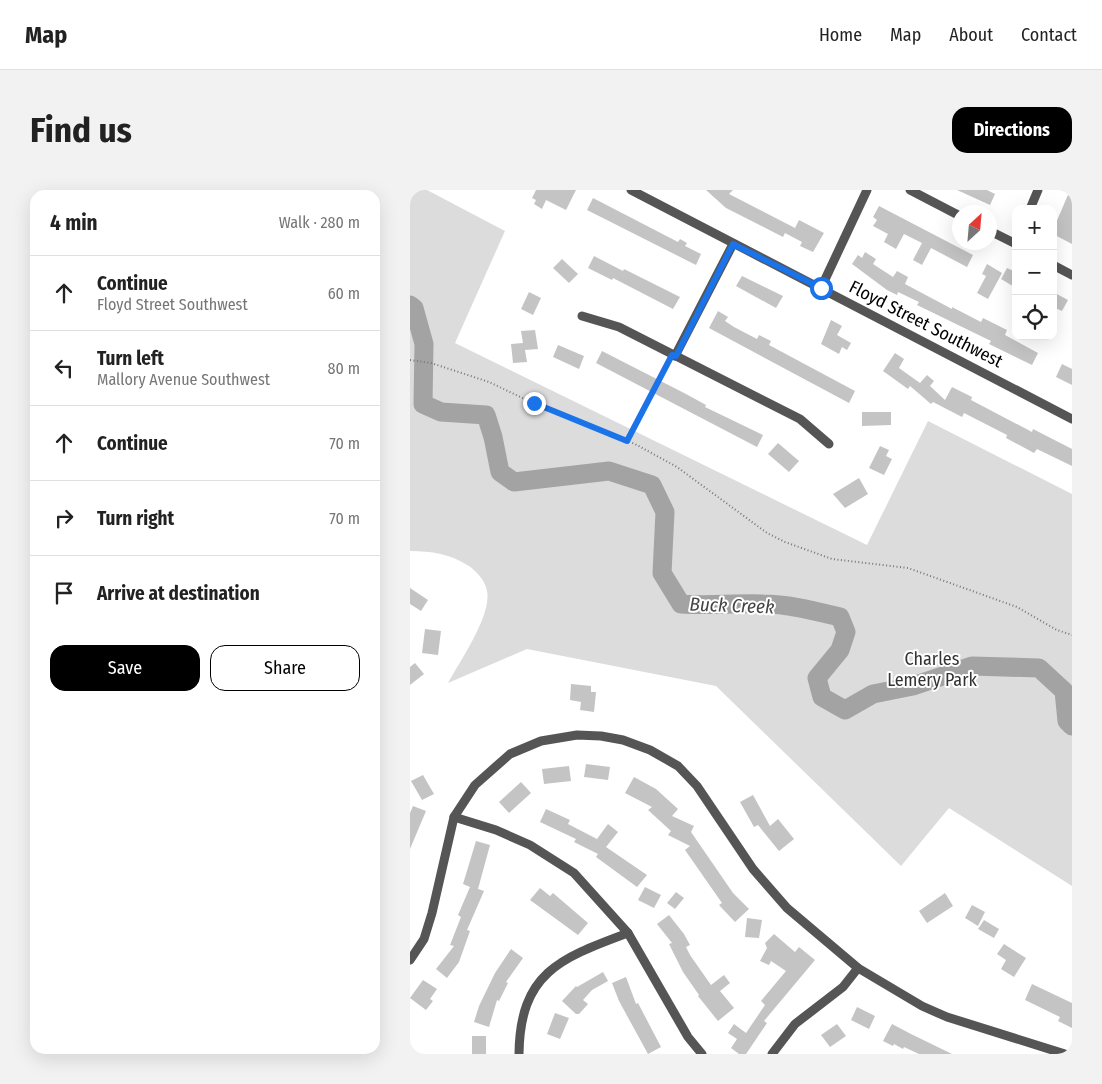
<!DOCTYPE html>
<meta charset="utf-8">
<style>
:root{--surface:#fff;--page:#f2f2f2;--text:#222;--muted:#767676;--line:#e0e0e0;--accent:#000}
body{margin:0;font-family:"Fira Sans Condensed",sans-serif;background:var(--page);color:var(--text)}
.controls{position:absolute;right:15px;top:15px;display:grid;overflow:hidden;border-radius:10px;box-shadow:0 5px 20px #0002}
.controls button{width:45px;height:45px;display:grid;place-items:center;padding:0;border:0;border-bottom:1px solid var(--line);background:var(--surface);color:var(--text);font:25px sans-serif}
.compass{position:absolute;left:542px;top:15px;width:45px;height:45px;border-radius:50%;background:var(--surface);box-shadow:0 5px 20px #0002;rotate:26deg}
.stop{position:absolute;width:15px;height:15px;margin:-11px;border:4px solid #1a73e8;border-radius:50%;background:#fff}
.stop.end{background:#1a73e8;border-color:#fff;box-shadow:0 1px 5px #0008}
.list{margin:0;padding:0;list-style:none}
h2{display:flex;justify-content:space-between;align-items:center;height:65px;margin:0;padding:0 20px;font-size:21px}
h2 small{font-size:16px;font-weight:400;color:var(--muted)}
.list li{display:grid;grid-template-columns:32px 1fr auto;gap:15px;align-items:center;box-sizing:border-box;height:75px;padding:0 20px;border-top:1px solid var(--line)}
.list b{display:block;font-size:19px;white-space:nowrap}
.list p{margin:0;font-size:16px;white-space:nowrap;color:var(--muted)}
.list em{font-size:16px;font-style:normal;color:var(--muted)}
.actions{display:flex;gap:10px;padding:15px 20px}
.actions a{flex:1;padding:11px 0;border:1px solid var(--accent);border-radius:15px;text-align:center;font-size:18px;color:var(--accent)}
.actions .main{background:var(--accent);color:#fff}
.icon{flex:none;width:28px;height:28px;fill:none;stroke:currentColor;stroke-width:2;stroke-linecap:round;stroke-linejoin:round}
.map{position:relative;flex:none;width:662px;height:864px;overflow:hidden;border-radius:15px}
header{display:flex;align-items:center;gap:30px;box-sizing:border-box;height:70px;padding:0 25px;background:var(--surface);border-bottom:1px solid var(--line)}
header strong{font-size:24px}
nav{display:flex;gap:28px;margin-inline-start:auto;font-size:18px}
.intro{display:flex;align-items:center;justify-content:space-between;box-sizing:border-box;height:120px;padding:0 30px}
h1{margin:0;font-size:35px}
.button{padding:12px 22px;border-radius:15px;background:var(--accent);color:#fff;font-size:18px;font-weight:700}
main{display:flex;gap:30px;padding:0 30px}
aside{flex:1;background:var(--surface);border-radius:15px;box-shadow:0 5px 20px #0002}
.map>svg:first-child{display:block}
.green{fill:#dcdcdc}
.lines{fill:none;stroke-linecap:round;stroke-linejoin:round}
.river{stroke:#a3a3a3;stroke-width:19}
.building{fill:#c4c4c4}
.path{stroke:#777;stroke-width:2;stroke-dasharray:1 2.5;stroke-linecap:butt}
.street{stroke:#555;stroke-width:9}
.route{stroke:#1a73e8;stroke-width:6}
.labels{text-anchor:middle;stroke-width:4;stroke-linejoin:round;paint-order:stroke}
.street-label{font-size:18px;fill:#000;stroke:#fff}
.park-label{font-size:18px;fill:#333;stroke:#fff}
.water-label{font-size:19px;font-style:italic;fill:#444;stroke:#fff}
</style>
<header>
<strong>Map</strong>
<nav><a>Home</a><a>Map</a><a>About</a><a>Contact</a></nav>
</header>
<div class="intro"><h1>Find us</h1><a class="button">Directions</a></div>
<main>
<aside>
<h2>4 min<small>Walk · 280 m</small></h2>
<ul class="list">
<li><svg class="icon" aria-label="ahead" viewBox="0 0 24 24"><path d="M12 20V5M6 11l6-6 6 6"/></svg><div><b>Continue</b><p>Floyd Street Southwest</p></div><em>60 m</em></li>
<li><svg class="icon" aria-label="left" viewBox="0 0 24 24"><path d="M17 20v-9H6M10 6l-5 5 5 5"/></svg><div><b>Turn left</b><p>Mallory Avenue Southwest</p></div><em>80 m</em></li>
<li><svg class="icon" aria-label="ahead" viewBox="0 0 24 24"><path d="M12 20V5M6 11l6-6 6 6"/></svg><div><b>Continue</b></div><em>70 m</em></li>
<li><svg class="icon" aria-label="right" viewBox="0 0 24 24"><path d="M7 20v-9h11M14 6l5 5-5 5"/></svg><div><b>Turn right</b></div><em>70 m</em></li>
<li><svg class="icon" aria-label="arrive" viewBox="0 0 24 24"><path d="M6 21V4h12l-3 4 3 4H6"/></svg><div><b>Arrive at destination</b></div></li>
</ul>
<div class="actions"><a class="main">Save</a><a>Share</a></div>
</aside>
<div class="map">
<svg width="662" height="864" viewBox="0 0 662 864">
<rect width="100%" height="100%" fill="#fff"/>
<path class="green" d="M0 0H17L95 41 45 153 457 355 518 231 662 304V696L539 618 491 676 306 496 117 459 38 493C50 471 82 425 77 401 75 390 67 382 59 376 40 364 22 361 0 361Z"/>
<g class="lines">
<path class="river" d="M0 115 4 118 14 154 13 214 31 222 76 225 83 247 90 282 104 292 199 281 242 295 255 322 252 383 271 414C298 416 325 413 353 414 379 414 405 421 430 427L436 442 430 460 407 488 412 507 435 520 463 504 503 496 562 476 629 478 654 501 657 531 662 536"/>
</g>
<g class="building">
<path d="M126 0H166L156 20 136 10 132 19 124 14 126 10 122 8Z"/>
<path d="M296 0H323L319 4 385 38 389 30 414 43 403 62 390 56 392 52 375 43 373 47 316 18Z"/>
<path d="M547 0H577L585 4 580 15Z"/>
<path d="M660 0H662V54L643 44V32L646 33Z"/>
<path d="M183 8 268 52 270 49 277 53 275 56 291 64 286 75 177 20Z"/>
<path d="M469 16 563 65 557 77 521 58 512 75 503 70 512 53 494 44 486 59 474 52 478 44 463 36 467 30 463 27Z"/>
<path d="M455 62 466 69 463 74 483 87 487 81 498 87 495 94 542 119V117L571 132 573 128 597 140 595 145 628 163 622 175 579 154 581 151 507 115 509 112 488 102 487 105 477 100 442 74 448 65 452 68Z"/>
<path d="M184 66 213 81 214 79 270 107 263 119 203 88 202 90 178 78Z"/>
<path d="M152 69 168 84 159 93 143 78Z"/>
<path d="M577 74 592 83 578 109 567 103 576 86 572 84Z"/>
<path d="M597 78 606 82V98L591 89Z"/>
<path d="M332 86 373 106 366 118 326 96Z"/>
<path d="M119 102 131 108 123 125 111 119Z"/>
<path d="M643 102 658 110 652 121 643 117Z"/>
<path d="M308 121 318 127 315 131 324 137 347 149 349 145 361 151 359 155 445 201 439 213 299 138Z"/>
<path d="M421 130 432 136 427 145 441 153 437 160 432 157 429 164 411 154Z"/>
<path d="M125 140 128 159 115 160 117 172 103 173 101 154 113 153 111 141Z"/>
<path d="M148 155 174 166 169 179 143 167Z"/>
<path d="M192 161 276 204 296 215 295 217 353 245 347 257 186 173Z"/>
<path d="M485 163 494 169 489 178 510 193 517 185 524 191 520 196 535 210 542 197 562 207 561 210 622 242 623 239 662 259V276L627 259 624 263 596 248 597 245 554 223 552 227 523 212 521 214 500 196 498 199 473 181Z"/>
<path d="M652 174 662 179V195L646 187Z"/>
<path d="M452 222H481V235L452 236Z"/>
<path d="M368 253 389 271 379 282 358 264Z"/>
<path d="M470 256 479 260 476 266 482 269 474 285 459 278Z"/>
<path d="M449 288 458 304 435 318 423 304Z"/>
<path d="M0 398 18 410 11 421 0 414Z"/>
<path d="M15 439 31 441 28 465 12 463Z"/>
<path d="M5 473 14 484 0 495V477Z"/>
<path d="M161 494 181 496V502H186L184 522 170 520 171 512 160 510Z"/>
<path d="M176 574 200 577 198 590 174 587Z"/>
<path d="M159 576 161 591 134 594 132 579Z"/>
<path d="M13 585 24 604 12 610 1 591Z"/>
<path d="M224 587 246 599 268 619 262 626 284 636 281 642 323 703 339 719 325 732 309 715 312 713 275 660 280 656 258 645 261 641 238 620 242 617 215 603Z"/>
<path d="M111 592 121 603 99 623 89 612Z"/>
<path d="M343 605 360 636 368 629 384 649 369 661 348 635 344 637 330 612Z"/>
<path d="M3 616 16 621 0 659V623Z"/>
<path d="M136 619 160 630 158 634 187 649 198 634 208 642 196 657 237 685 227 697 186 667 188 664 164 652 166 649 130 632Z"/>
<path d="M66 651 80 655 68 699 74 701 57 740 60 741 49 772 37 788 26 779 44 756 40 755 51 727 48 725 60 697 53 694Z"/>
<path d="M235 697 251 705 244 718 228 710Z"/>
<path d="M130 698 140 706 143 703 178 733 168 745 120 710Z"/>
<path d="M266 702 274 708 265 719 257 713Z"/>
<path d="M535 703 543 716 517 733 509 721Z"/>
<path d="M562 715 575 722 568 736 555 728Z"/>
<path d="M259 725 274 744 280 755 276 757 280 765 301 795 314 785 320 793 310 801 324 818 308 831 288 806 289 805 273 782 259 754 262 753 247 734Z"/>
<path d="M337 728 352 730 349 748 335 747Z"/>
<path d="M574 730 589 739 584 748 568 739Z"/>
<path d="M364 744 385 762 389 757 405 770 354 831 357 833 336 864H329L321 858 327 849 318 843 324 834 336 843 355 815 351 811 376 781 361 771 359 775 350 771 357 758 355 753Z"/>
<path d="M594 754 616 768 604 787 591 779 596 770 587 764Z"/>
<path d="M101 759 113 768 96 792 98 793 89 811 87 810 79 837 64 832 69 816 85 783Z"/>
<path d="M193 782 198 791 182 800 173 810 178 814 169 824H166L152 811 166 796 167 797Z"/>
<path d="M216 787 226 814 228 813 251 857 238 864 209 811 202 793Z"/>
<path d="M13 790 27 799 20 809 23 811 16 820 0 808Z"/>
<path d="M622 794 662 813V838L648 831 650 827 615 810Z"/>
<path d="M447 817 465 826 459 839 441 830Z"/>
<path d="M145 823 159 828 150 849 137 844Z"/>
<path d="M427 834 436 846 420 857 411 845Z"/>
<path d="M482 834 501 844 542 864H509L494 857 493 859 484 854 483 856 473 851Z"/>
<rect x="62" y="846" width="14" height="18"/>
</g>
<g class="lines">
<g class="path">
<path d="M0 170 21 173 79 192 123 213 225 254 267 277 357 343 375 352 422 369 498 378 607 417 647 440 662 445"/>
<path d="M217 251 259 171"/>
</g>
<g class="street">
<path d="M221 0 662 229"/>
<path d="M500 0 550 26"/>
<path d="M620 19 628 0"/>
<path d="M580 41 606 54"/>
<path d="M643 75 662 85"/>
<path d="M411 98 457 0"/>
<path d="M172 126 209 137 390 229 419 254"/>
<path d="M265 166 323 54"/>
<path d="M44 627 86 640 120 655 164 683 218 743 278 847 292 864"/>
<path d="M0 770 14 749 22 723 44 627 65 595 100 564 131 551 167 545 191 546 213 550 240 560 268 576 287 596 343 679 377 718 448 778 512 816 537 827 655 864"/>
<path d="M109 864C110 782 151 768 218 743"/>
<path d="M362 864 385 834 433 797 448 778"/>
</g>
</g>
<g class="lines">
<path class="route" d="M124 213 217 251 262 165 266 166 323 54 411 98"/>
</g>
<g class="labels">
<g class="street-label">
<text transform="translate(516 134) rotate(27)" y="6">Floyd Street Southwest</text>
</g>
<g class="park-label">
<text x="522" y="475">Charles<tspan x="522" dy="21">Lemery Park</tspan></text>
</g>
<g class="water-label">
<text transform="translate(322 415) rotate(2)" y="7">Buck Creek</text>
</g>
</g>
</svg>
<div class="controls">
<button>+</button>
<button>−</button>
<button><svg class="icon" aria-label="locate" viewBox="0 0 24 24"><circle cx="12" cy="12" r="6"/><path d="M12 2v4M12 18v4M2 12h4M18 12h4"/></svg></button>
</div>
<svg class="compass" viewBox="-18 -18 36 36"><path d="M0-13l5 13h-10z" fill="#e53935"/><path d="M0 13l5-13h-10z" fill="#767676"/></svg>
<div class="stop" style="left:411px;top:98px"></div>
<div class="stop end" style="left:124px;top:213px"></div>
</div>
</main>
